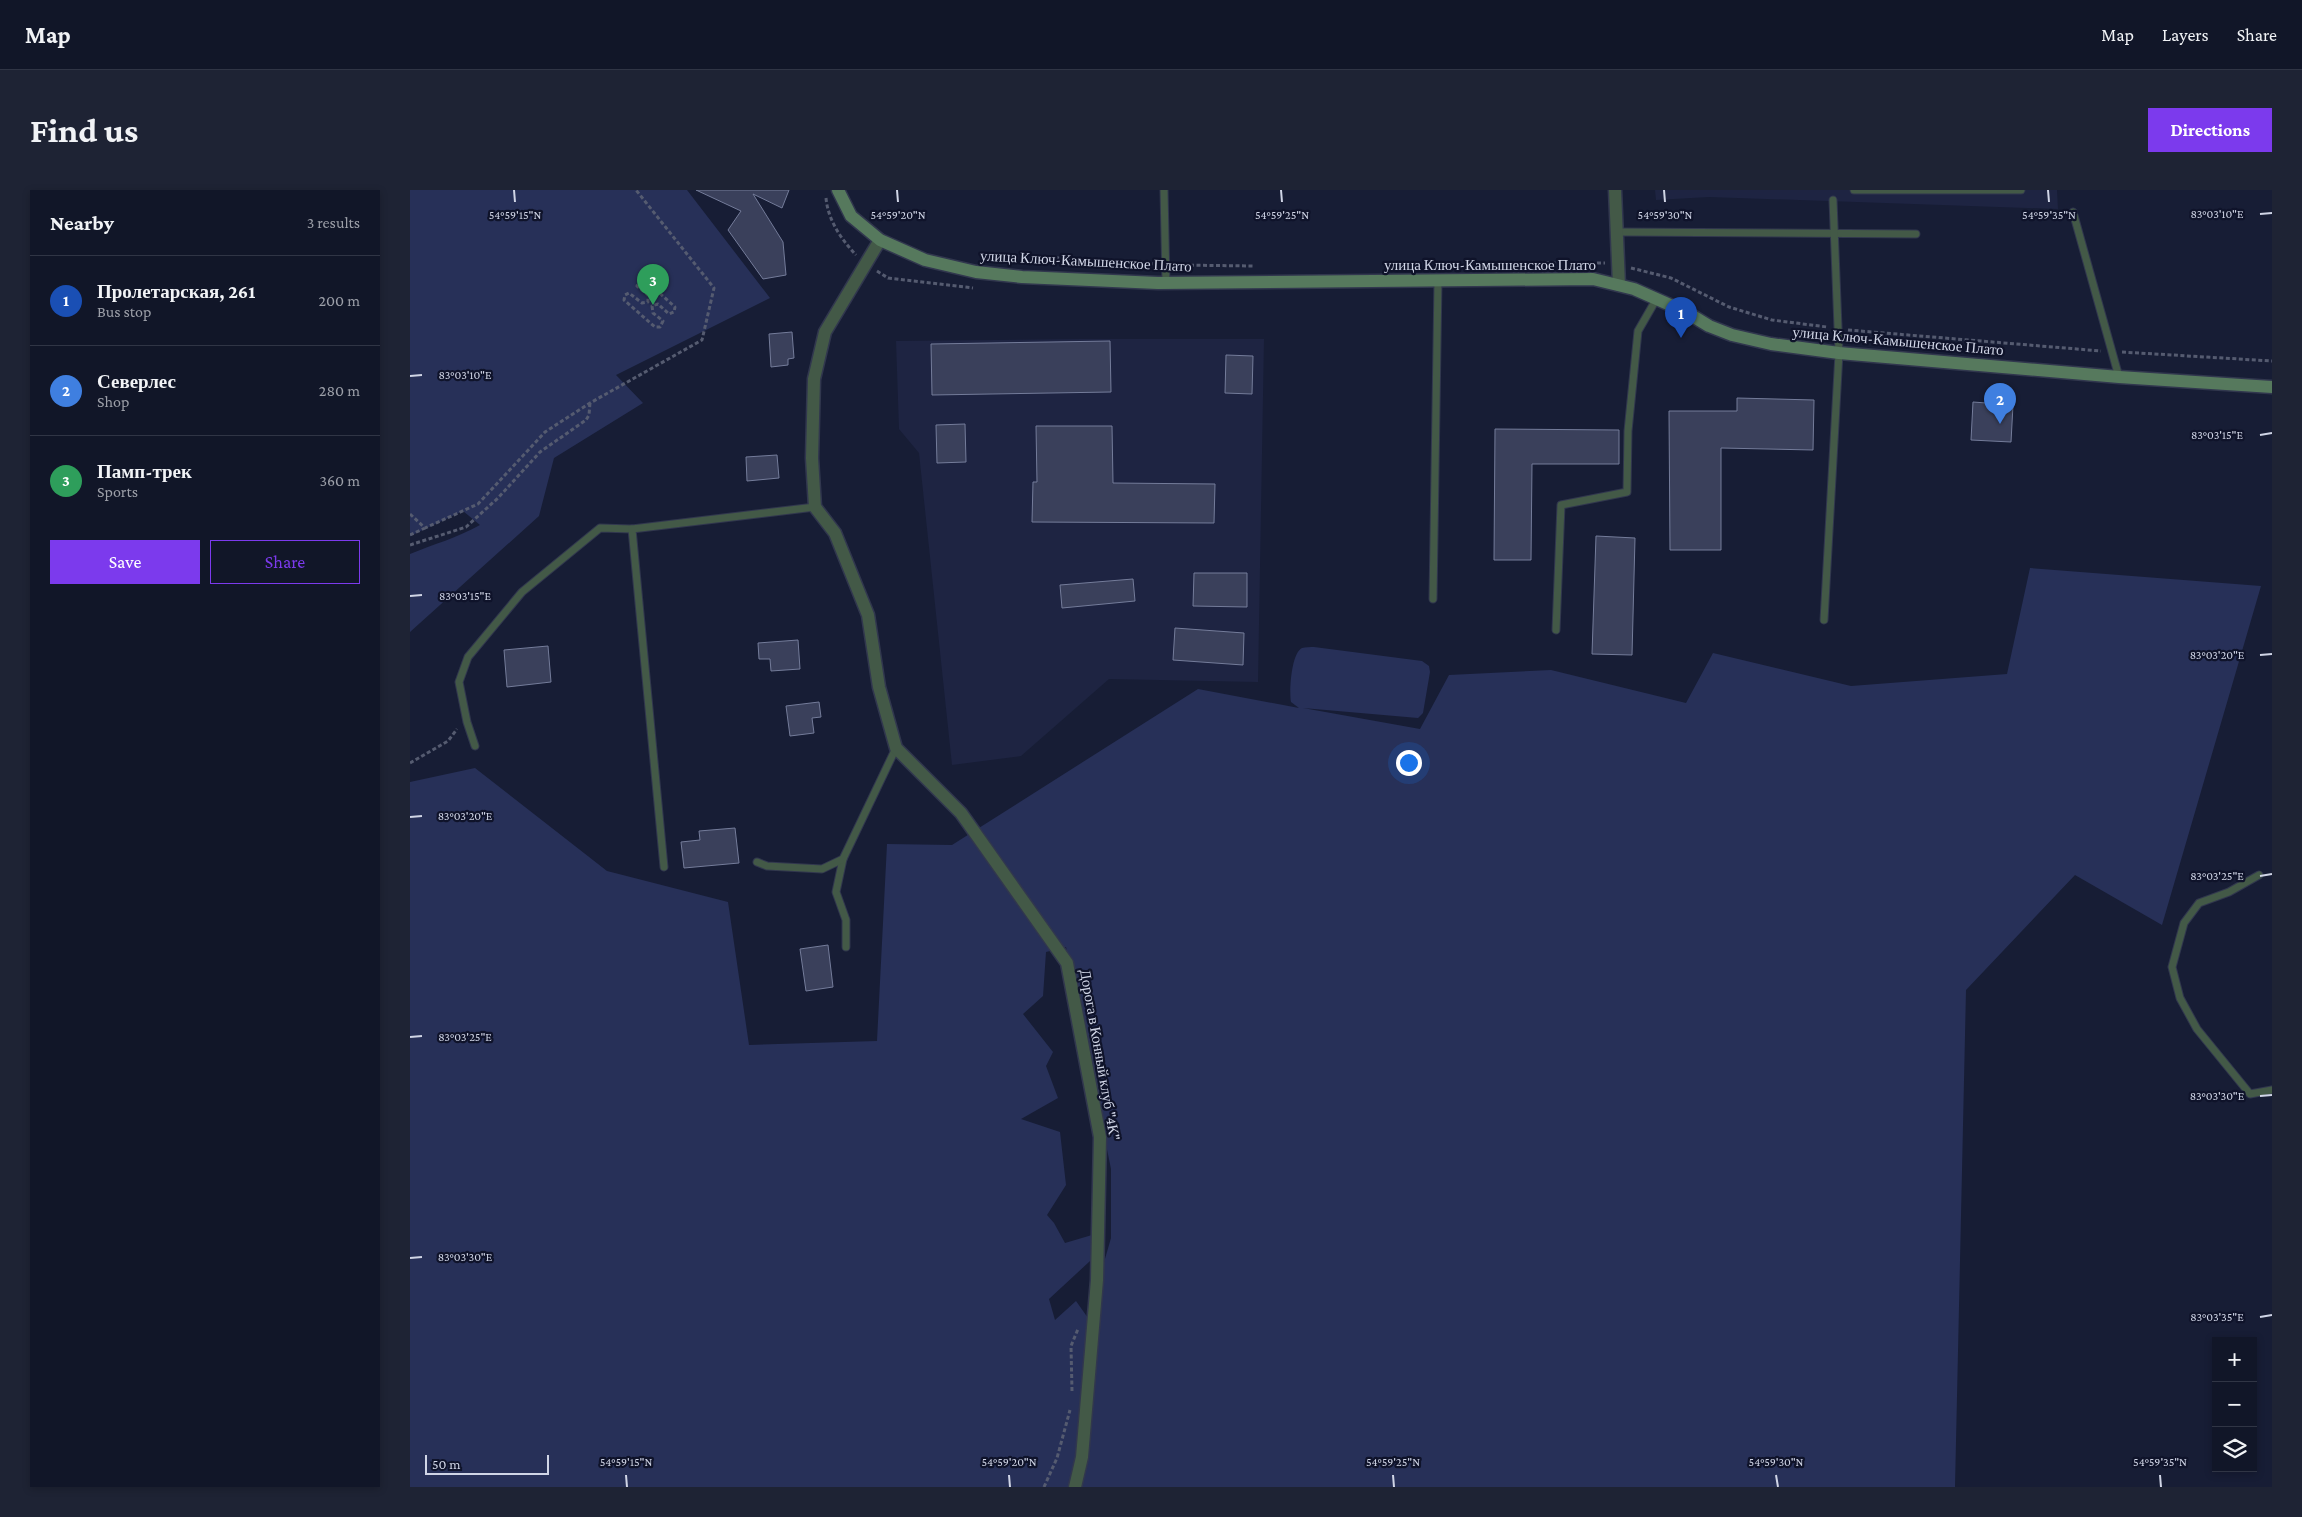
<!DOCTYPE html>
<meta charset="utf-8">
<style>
:root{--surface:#111628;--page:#1e2334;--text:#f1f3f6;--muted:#9c9fa8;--line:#303545;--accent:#7c3aed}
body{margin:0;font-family:"Crimson Pro",serif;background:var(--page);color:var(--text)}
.controls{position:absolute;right:15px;bottom:15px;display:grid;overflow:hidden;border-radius:0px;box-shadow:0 2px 8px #0003}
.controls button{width:45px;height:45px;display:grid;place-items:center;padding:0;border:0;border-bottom:1px solid var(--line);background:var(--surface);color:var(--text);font:25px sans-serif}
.scale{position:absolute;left:15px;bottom:12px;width:124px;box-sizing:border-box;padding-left:5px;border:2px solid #d0d5e6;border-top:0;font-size:14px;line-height:18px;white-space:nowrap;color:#d0d5e6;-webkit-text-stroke:4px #0f132a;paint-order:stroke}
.you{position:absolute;left:998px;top:572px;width:18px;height:18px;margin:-12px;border:4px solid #fff;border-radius:50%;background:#1a73e8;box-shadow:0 0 0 8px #1a73e833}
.badge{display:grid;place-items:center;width:32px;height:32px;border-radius:50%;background:var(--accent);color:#fff;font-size:16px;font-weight:700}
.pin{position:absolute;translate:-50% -41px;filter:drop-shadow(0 1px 2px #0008)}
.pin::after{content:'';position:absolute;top:26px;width:18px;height:15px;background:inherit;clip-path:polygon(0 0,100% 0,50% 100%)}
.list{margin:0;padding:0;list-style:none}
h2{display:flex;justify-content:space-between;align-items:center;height:65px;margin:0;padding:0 20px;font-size:21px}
h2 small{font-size:16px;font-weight:400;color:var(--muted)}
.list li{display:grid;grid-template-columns:32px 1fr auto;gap:15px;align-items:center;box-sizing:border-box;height:90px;padding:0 20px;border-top:1px solid var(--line)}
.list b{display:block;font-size:19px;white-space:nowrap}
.list p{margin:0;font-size:16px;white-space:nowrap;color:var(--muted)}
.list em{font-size:16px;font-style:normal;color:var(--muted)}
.actions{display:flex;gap:10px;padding:15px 20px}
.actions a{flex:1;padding:11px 0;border:1px solid var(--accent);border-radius:0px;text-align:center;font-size:18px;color:var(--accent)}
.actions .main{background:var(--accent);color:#fff}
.icon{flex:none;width:28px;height:28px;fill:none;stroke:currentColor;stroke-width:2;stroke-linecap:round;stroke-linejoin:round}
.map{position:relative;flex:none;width:1862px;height:1297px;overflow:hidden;border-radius:0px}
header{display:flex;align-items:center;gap:30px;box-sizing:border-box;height:70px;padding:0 25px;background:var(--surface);border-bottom:1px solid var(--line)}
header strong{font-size:24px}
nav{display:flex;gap:28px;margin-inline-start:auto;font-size:18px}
.intro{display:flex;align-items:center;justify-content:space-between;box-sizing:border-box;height:120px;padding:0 30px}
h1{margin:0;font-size:35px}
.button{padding:12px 22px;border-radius:0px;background:var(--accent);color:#fff;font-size:18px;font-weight:700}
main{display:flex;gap:30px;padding:0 30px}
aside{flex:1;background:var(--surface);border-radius:0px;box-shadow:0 2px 8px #0003}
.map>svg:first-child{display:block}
.built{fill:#1e2442}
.green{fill:#273058;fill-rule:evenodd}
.building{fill:#3a405b;stroke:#747c9a}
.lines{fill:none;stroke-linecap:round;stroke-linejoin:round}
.service-casing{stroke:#31374e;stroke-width:9}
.minor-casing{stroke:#31374e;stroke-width:15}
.secondary-casing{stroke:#31374e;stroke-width:15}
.path{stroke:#555b70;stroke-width:3;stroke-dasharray:4 2.5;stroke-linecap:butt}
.service{stroke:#435947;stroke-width:7}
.minor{stroke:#435947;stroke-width:12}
.secondary{stroke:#56795d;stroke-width:12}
.ticks{fill:none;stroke:#d0d5e6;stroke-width:2}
.labels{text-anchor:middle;stroke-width:4.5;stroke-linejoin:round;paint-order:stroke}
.street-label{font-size:15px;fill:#d0d5e6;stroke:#0f132a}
.ticks-label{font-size:12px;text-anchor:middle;fill:#d0d5e6;stroke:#0f132a;stroke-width:4.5;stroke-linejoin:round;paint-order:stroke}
</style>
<header>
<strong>Map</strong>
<nav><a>Map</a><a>Layers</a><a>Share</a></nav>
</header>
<div class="intro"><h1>Find us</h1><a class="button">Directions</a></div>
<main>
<aside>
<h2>Nearby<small>3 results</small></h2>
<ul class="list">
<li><span class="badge" style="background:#1a4fb4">1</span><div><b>Пролетарская, 261</b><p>Bus stop</p></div><em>200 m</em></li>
<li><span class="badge" style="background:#3f7fe0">2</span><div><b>Северлес</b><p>Shop</p></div><em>280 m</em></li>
<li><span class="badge" style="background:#2e9e5b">3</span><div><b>Памп-трек</b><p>Sports</p></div><em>360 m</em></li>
</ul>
<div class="actions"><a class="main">Save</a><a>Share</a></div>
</aside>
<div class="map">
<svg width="1862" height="1297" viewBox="0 0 1862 1297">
<rect width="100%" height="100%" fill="#171d35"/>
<g class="built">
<path d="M1245 0H1647L1648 19 1299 7 1246 10Z"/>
<path d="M672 149H854L848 492 699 489 611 566 542 575 509 263 489 239 486 151Z"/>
</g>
<g class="green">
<path d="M0 0H277L360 108 206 185 233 213 144 268 129 326 0 442V364C24 354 47 348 70 335L53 321 0 346Z"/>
<path d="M1620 378 1851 396 1752 735 1665 685 1556 800 1545 1297H0V592L65 578 197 681 318 712 339 855 467 851 477 654 542 655 788 499 889 518 881 512C879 503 881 463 892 458 895 457 901 457 904 457L1012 471 1019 476 1020 482 1013 523 1008 528 893 518 1010 539 1039 485 1141 480 1276 513 1303 463 1441 496 1597 484ZM656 757 701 979V1048L678 1128 666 1111 645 1130 639 1109 693 1059 682 1045 655 1053 644 1033 637 1025 656 995 650 942 611 929 648 908 636 876 643 862 613 824 633 806 636 762Z"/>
</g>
<g class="building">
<path d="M286 0H379L372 18 343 4 373 52 376 85 353 89 318 40 331 21Z"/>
<path d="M382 142 384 168 378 169V175L361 177 359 144Z"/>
<path d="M700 151 701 202 522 205 521 154Z"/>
<path d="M816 165 843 166 842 204 815 203Z"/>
<path d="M1327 208 1404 210 1403 260 1311 258V360H1260L1259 221H1327Z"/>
<path d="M1563 212 1603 215 1601 252 1561 250Z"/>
<path d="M555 234 556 272 527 273 526 235Z"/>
<path d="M626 236H702L703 293 805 294 804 333 622 332 623 292H627Z"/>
<path d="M1085 239 1209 240V274H1122L1121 370H1084Z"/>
<path d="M367 265 369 288 337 291 336 267Z"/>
<path d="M1186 346 1225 348 1222 465 1182 464Z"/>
<path d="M784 383H837V417L783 416Z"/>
<path d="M723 389 725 411 652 418 650 395Z"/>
<path d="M765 438 834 443 833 475 763 470Z"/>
<path d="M388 450 390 479 361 481 360 469H349L348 453Z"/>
<path d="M138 456 141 492 97 497 94 460Z"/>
<path d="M409 512 411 527 402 528 404 543 380 546 376 516Z"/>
<path d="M325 638 329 673 274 678 271 652 290 650 289 641Z"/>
<path d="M418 755 423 797 396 801 390 759Z"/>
</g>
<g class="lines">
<defs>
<g id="service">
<path d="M754 0 756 93"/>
<path d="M1444 0H1611"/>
<path d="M1663 22 1709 187"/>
<path d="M1208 42 1506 44"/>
<path d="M1023 409 1028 91"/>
<path d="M1414 430 1429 163 1423 10"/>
<path d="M1146 440 1151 315 1217 302 1218 241 1228 141 1247 108"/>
<path d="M65 556 57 532 49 492 58 467 112 402 190 338 222 339"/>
<path d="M433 669 426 702 436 730V757"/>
<path d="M347 672 357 676 412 679 433 669 486 558"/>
<path d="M254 677 222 339 405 317"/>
<path d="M1849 685 1819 702 1789 713 1774 733 1762 777 1770 808 1787 839 1840 904 1862 900"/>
</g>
<g id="minor">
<path d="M1205 0 1209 95"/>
<path d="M470 50 415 142 404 189 402 268 405 317 425 343 458 425 469 497 486 558 551 623 657 773 690 947 687 1090 672 1267 665 1297"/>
</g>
<path id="secondary" d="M428 0 441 26 470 50 515 70 566 82 612 87 748 93 1183 89 1224 99 1276 122 1299 136 1322 145 1361 154 1429 163 1709 187 1862 197"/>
</defs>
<use href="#service" class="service-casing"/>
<use href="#minor" class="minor-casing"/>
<use href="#secondary" class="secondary-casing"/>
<g class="path">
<path d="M416 8C418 30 431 49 446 65"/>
<path d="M622 73 625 68 631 67 745 74"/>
<path d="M1122 73H1195"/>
<path d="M767 75 845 76"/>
<path d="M1221 78 1261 88 1319 117 1362 130 1417 137"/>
<path d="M467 81 478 88 563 98"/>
<path d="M229 90H235L265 117 264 122 259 124 248 114 242 116 243 123 253 131 250 137H245L214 110 215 105 219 103 232 113 238 112V105L227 96Z"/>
<path d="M1438 140 1691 161"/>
<path d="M1712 162 1862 171"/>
<path d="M0 324 15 338 68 314 135 242 180 213 292 150 304 98 226 0"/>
<path d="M0 345 15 338"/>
<path d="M0 355 56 337 88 308 130 262 176 230 179 225 180 213"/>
<path d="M0 573 38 551 47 539"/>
<path d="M662 1201 661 1156 668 1139"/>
<path d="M634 1297 647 1268 660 1220"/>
</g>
<use href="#service" class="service"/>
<use href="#minor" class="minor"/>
<use href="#secondary" class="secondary"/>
</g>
<path class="ticks" d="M104 0 105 12M487 0 488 12M871 0 872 12M1254 0 1255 12M1638 0 1639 12M1850 24 1862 23M0 186 12 185M1850 245 1862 243M0 406 12 405M1850 465 1862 464M0 627 12 626M1850 686 1862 684M0 847 12 846M1850 906 1862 905M0 1068 12 1067M1850 1127 1862 1125M216 1285 217 1297M599 1285 600 1297M983 1285 984 1297M1366 1285 1368 1297M1750 1285 1751 1297"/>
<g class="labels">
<g class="street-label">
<text transform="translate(676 71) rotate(3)" y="5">улица Ключ-Камышенское Плато</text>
<text x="1080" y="80">улица Ключ-Камышенское Плато</text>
<text transform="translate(1488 151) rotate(5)" y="5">улица Ключ-Камышенское Плато</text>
<text transform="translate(690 865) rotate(80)" y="5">Дорога в Конный клуб "4К"</text>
</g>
</g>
<g class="ticks-label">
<text x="1807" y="28">83°03'10"E</text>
<text x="105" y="29">54°59'15"N</text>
<text x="488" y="29">54°59'20"N</text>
<text x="872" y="29">54°59'25"N</text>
<text x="1255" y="29">54°59'30"N</text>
<text x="1639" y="29">54°59'35"N</text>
<text x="55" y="189">83°03'10"E</text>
<text x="1807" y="249">83°03'15"E</text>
<text x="55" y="410">83°03'15"E</text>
<text x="1807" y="469">83°03'20"E</text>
<text x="55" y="630">83°03'20"E</text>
<text x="1807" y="690">83°03'25"E</text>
<text x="55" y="851">83°03'25"E</text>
<text x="1807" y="910">83°03'30"E</text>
<text x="55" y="1071">83°03'30"E</text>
<text x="1807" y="1131">83°03'35"E</text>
<text x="216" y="1276">54°59'15"N</text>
<text x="599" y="1276">54°59'20"N</text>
<text x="983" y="1276">54°59'25"N</text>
<text x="1366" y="1276">54°59'30"N</text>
<text x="1750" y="1276">54°59'35"N</text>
</g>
</svg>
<div class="controls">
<button>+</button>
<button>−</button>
<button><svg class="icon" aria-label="layers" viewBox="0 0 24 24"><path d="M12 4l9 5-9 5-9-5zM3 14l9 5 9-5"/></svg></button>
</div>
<div class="scale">50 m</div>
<div class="you"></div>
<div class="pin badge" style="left:1271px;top:148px;background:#1a4fb4">1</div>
<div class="pin badge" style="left:1590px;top:234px;background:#3f7fe0">2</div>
<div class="pin badge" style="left:243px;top:115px;background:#2e9e5b">3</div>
</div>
</main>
